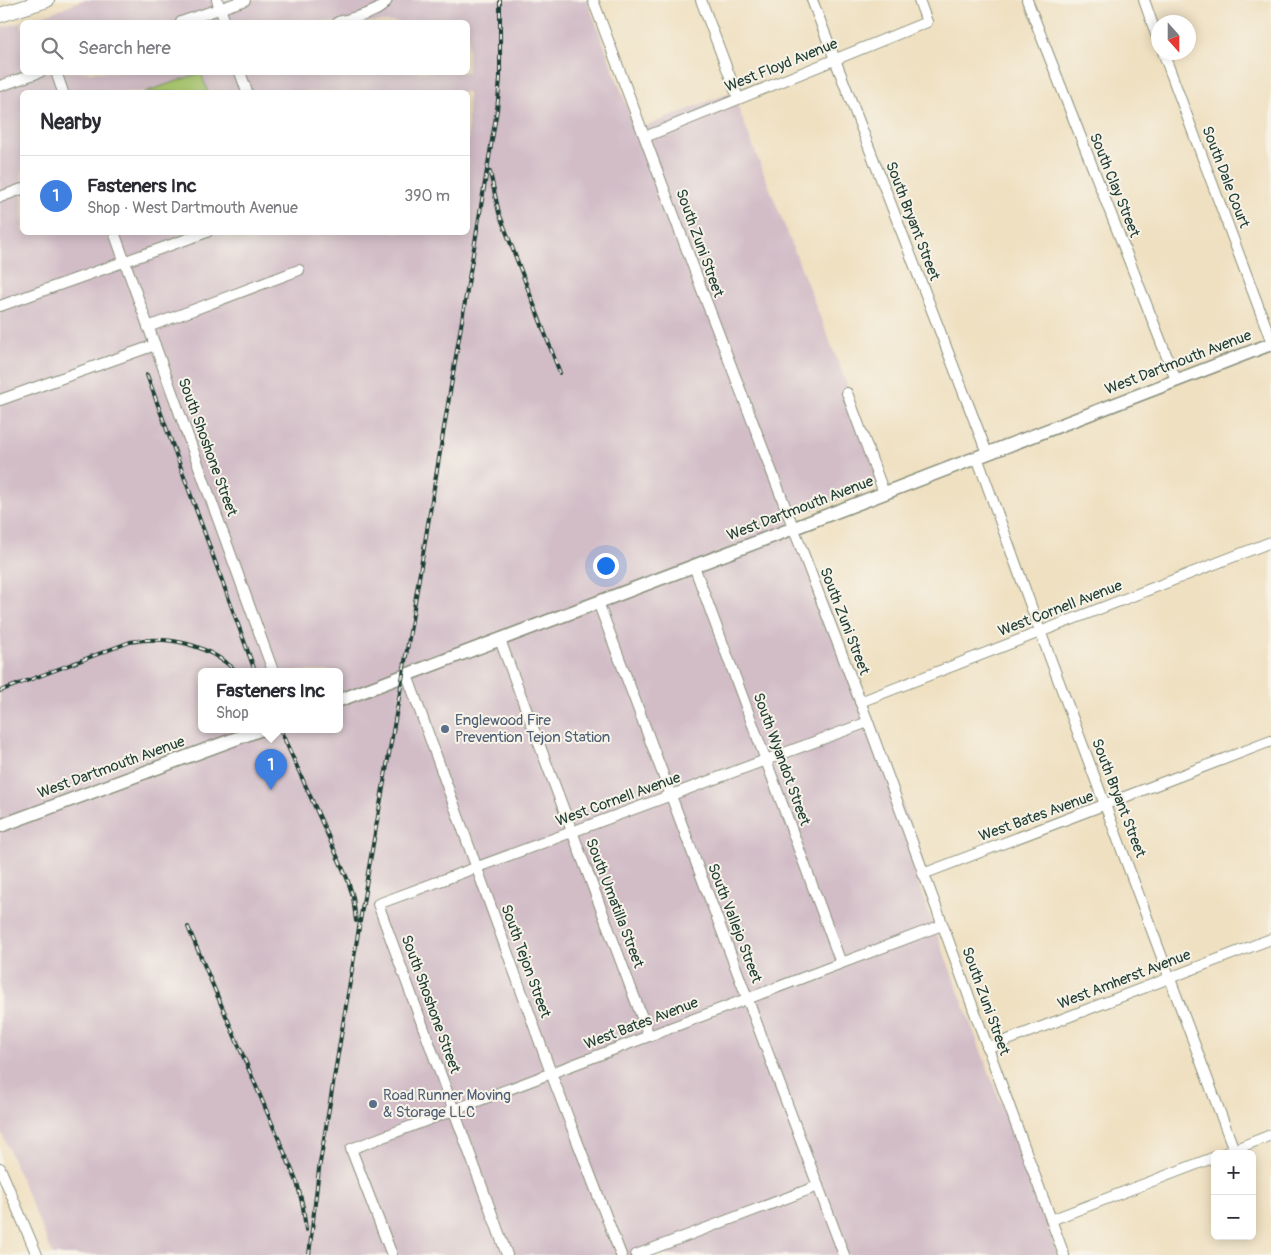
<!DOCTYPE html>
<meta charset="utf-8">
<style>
:root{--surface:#fff;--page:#f7f7f7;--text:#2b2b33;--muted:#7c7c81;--line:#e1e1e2;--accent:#0f766e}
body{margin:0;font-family:Pangolin,sans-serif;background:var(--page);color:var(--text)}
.controls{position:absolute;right:15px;bottom:15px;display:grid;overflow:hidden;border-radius:8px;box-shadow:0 2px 12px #0003}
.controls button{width:45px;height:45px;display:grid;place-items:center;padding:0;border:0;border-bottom:1px solid var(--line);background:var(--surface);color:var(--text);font:25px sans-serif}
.compass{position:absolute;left:1151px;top:15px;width:45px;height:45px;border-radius:50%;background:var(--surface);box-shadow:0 2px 12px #0003;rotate:159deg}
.you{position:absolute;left:605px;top:565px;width:18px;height:18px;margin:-12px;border:4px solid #fff;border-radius:50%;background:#1a73e8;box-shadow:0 0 0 8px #1a73e833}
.badge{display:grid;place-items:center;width:32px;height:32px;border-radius:50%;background:var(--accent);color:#fff;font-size:16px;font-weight:700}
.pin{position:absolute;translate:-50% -41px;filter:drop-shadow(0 1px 2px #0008)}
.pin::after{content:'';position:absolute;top:26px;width:18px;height:15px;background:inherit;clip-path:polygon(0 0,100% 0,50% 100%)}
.popup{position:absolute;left:198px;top:668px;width:145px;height:65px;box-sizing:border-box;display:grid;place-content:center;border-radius:8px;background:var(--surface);filter:drop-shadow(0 1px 4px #0005);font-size:16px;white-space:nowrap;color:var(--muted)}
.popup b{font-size:19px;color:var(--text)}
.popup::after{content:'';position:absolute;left:50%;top:100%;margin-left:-10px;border:10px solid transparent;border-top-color:var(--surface)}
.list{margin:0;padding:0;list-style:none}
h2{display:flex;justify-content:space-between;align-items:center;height:65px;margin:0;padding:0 20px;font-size:21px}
h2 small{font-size:16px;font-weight:400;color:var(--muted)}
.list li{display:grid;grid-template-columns:32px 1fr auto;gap:15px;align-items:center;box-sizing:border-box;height:80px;padding:0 20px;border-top:1px solid var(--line)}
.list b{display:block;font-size:19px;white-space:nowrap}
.list p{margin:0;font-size:16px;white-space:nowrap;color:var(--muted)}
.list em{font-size:16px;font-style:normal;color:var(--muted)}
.icon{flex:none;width:28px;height:28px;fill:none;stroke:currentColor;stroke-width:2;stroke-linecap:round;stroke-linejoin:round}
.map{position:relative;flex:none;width:1271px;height:1255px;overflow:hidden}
.search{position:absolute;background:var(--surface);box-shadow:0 2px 12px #0003;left:20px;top:20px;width:450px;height:55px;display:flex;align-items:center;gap:12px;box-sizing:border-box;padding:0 18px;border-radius:8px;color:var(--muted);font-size:19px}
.panel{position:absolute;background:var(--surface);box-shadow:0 2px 12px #0003;left:20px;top:90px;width:450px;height:145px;border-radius:8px}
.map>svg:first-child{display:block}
.industrial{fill:#d2bdc7;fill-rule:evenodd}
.green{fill:#acca71;stroke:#668452}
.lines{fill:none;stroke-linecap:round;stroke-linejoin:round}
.minor-casing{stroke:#878e7a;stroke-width:12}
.major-casing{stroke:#878e7a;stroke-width:15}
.highway-casing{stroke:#878e7a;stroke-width:16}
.minor{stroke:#fff;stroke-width:10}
.major{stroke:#fff;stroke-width:12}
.highway{stroke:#fff;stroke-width:14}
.rail-casing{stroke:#1f3d34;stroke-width:4}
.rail{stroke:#f7f3e8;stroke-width:2;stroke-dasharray:5.5;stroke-linecap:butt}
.service-dot{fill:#5c6f8a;stroke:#f7f3e8;stroke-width:2}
.labels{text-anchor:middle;stroke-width:4;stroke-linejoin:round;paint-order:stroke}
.street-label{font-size:15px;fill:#1f3d34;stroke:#f7f3e8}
.service-label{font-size:15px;fill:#4e5e75;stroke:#f7f3e8;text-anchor:start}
</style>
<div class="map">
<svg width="1271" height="1255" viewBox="0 0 1271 1255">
<rect width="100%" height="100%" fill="#f7f3e8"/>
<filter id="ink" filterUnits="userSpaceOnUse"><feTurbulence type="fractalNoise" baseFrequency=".02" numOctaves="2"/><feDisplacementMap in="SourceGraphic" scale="10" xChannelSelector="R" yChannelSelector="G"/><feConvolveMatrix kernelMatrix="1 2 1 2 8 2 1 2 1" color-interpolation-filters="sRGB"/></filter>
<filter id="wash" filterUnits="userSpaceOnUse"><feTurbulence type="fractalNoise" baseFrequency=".0096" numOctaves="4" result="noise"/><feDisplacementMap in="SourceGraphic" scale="20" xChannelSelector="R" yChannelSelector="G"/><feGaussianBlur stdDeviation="1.12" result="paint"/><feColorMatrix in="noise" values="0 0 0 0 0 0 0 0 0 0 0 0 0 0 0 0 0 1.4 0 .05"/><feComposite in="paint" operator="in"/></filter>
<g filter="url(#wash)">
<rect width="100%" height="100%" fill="#efe0c1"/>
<path class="industrial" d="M83 0H587L636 130 732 92 885 482 796 516 924 862 912 868 1058 1255H53L0 1129V28L43 16ZM22 22H468V72H22ZM22 92H468V232H22ZM202 671H340V729H202Z"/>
<path class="green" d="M201 73 208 92H145Z"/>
</g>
<g filter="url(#ink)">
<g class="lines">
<defs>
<g id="minor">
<path d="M217 0 225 22"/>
<path d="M593 0 705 298 868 722 1064 1255"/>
<path d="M701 0 738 98"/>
<path d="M812 0 987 453"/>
<path d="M1027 0 1176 380"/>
<path d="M1144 0 1158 40"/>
<path d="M181 22 245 0"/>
<path d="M338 22C351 18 382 13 387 0"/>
<path d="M1163 52 1271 340"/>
<path d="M56 72 63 92"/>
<path d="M240 72 247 92"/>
<path d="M0 86 40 72"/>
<path d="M645 137 927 22 919 0"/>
<path d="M0 197 22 189"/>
<path d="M114 232 273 671"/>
<path d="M0 306 207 232"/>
<path d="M148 327 299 270"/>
<path d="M847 393 884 493"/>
<path d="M0 400 155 345"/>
<path d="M977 457 1040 631 1234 1150"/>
<path d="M694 566 841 963"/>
<path d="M598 602 844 1255"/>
<path d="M500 640 649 1036"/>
<path d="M407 675 551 1073 621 1255"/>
<path d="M860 702 1271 542"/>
<path d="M923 874 1271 741"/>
<path d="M987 1048 1271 939"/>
<path d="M1223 1154 1271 1135"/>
<path d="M0 1168 37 1255"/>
<path d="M1051 1220 1215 1157"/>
<path d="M392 1255 351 1149 942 925"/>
<path d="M507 1255 378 904 868 722"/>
<path d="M636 1255 818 1186"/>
</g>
<g id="major">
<path d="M340 700 794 528 1271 344"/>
<path d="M0 826 262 729"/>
</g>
<path id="highway" d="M0 15 47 0"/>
</defs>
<use href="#minor" class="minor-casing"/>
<use href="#major" class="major-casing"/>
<use href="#highway" class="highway-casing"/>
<use href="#minor" class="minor"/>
<use href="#major" class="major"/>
<use href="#highway" class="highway"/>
<defs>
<g id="rail">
<path d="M490 172 499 213 560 373"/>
<path d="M147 375 255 671"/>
<path d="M0 691 130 642C169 635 207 644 236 671"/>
<path d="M280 729 347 878 353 897 356 921"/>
<path d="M188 927 297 1182 303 1207 306 1230"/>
<path d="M309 1255 319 1169 369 867 400 692 497 110 500 79V0"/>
</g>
</defs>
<use href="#rail" class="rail-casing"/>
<use href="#rail" class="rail"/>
</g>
</g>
<g class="service-dot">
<circle cx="445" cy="729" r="5"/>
<circle cx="373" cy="1104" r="5"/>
</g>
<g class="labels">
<g class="street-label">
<text transform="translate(781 65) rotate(-22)" y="5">West Floyd Avenue</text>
<text transform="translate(1226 177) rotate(69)" y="5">South Dale Court</text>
<text transform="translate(1115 185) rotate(68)" y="5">South Clay Street</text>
<text transform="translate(913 221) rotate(69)" y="5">South Bryant Street</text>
<text transform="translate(700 243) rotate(70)" y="5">South Zuni Street</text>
<text transform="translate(1178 362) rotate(-21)" y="5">West Dartmouth Avenue</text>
<text transform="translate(208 447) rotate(70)" y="5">South Shoshone Street</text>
<text transform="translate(800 508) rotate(-21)" y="5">West Dartmouth Avenue</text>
<text transform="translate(1060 608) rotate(-21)" y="5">West Cornell Avenue</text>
<text transform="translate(845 621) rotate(69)" y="5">South Zuni Street</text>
<text transform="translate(782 759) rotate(70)" y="5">South Wyandot Street</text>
<text transform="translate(111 767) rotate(-20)" y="5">West Dartmouth Avenue</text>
<text transform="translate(1119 798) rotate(69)" y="5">South Bryant Street</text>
<text transform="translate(618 799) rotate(-20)" y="5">West Cornell Avenue</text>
<text transform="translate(1036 816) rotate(-20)" y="5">West Bates Avenue</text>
<text transform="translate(615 903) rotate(69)" y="5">South Umatilla Street</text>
<text transform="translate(735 923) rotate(69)" y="5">South Vallejo Street</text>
<text transform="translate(526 961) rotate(70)" y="5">South Tejon Street</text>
<text transform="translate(1124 979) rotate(-21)" y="5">West Amherst Avenue</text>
<text transform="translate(986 1001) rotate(70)" y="5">South Zuni Street</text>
<text transform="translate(431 1004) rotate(70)" y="5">South Shoshone Street</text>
<text transform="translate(641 1023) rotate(-21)" y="5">West Bates Avenue</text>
</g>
<g class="service-label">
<text x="455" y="725">Englewood Fire<tspan x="455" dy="17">Prevention Tejon Station</tspan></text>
<text x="383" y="1100">Road Runner Moving<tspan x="383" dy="17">&amp; Storage LLC</tspan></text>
</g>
</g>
</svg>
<div class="controls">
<button>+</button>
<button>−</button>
</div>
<svg class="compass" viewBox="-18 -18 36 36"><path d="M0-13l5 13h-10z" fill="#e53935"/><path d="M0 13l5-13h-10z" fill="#7c7c81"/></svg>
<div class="you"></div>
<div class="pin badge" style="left:271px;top:790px;background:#3f7fe0">1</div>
<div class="popup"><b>Fasteners Inc</b>Shop</div>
<div class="search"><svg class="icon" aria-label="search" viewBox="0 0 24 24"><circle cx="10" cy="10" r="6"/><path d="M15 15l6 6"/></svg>Search here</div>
<section class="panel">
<h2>Nearby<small></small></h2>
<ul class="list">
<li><span class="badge" style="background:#3f7fe0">1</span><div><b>Fasteners Inc</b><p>Shop · West Dartmouth Avenue</p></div><em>390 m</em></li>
</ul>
</section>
</div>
